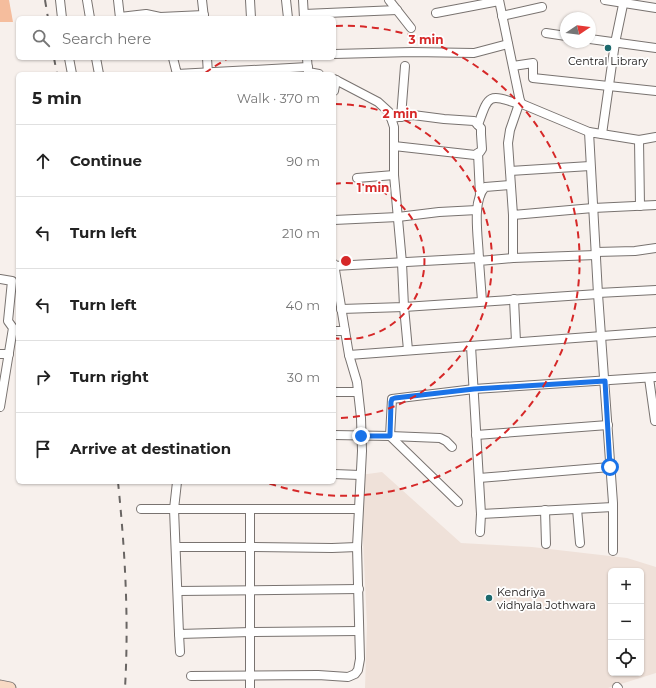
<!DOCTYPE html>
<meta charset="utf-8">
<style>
:root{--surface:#fff;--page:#f2f2f2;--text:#222;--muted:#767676;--line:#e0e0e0}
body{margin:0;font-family:Montserrat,sans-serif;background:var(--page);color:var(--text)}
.controls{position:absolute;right:12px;bottom:12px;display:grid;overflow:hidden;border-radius:6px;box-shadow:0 1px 3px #0004}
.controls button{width:36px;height:36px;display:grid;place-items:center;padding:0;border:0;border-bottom:1px solid var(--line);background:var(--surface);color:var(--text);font:20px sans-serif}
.compass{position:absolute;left:560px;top:12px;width:36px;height:36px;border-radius:50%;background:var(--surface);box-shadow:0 1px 3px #0004;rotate:77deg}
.stop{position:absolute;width:12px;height:12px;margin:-9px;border:3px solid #1a73e8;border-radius:50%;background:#fff}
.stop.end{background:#1a73e8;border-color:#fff;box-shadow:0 1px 4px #0008}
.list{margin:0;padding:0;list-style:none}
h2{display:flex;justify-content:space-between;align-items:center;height:52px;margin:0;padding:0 16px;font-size:17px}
h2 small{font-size:13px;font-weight:400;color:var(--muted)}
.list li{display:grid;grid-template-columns:26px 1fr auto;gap:12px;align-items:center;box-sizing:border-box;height:72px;padding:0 16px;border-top:1px solid var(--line)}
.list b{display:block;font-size:15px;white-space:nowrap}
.list em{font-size:13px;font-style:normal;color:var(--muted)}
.icon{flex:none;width:22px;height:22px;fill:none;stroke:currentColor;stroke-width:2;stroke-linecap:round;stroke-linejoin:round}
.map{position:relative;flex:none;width:656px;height:688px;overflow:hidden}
.search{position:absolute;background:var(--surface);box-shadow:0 1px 3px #0004;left:16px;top:16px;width:320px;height:44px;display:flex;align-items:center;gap:10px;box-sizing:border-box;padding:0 14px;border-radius:6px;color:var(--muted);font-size:15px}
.panel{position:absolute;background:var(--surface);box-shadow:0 1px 3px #0004;left:16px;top:72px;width:320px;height:412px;border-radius:6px}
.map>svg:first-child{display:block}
.built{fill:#efe1d9;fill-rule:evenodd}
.green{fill:#f5bd9d}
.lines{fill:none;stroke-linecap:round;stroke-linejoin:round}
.street-casing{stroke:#797370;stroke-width:10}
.secondary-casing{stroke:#797370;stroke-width:13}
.street{stroke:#fff;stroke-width:8}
.secondary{stroke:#f8d9c4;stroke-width:11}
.rail{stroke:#696563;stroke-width:2;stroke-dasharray:7 7;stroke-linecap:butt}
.route{stroke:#1a73e8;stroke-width:5}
.ring{fill:none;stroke:#d62828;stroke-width:2;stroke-dasharray:7 5}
.poi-dot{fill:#1c696d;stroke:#fff;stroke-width:1.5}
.labels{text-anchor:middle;stroke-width:3.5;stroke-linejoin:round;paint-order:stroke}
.poi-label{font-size:11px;fill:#171413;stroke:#fff}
.centre{fill:#d62828;stroke:#fff;stroke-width:2}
.ring-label{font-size:12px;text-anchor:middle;font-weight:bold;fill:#d62828;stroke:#fff;stroke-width:3.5;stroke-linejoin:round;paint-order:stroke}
</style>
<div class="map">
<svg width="656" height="688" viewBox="0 0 656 688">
<rect width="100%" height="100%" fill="#f7f0ec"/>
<path class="built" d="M382 472 461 543 532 547 627 558 656 567V673L608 688H365L367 625 360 475ZM611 571H641V673H611Z"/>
<path class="green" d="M0 0H9L13 22H0Z"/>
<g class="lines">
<defs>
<g id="street">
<path d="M60 0 62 18"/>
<path d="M87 0 90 18"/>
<path d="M118 0 120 18"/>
<path d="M202 0 204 18"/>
<path d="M250 0 251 18"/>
<path d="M286 0 288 18"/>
<path d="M303 0 304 18"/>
<path d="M389 0 411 28"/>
<path d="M499 0 520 101 522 104 589 132"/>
<path d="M605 0 656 8"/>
<path d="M436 13 499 1"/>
<path d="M304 14 397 10"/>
<path d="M502 16 542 7"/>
<path d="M120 17 146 14 160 17 204 15"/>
<path d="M546 33 566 36"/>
<path d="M590 39 656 48"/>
<path d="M334 54 412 52 474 53 508 44"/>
<path d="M69 58 72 74"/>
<path d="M96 58 99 74"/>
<path d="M173 58 177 74 308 67"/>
<path d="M207 58 208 74"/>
<path d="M307 58 308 72 319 74"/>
<path d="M513 66 533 63V78L656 91"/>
<path d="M334 79 378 102 389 112 394 127V175L402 263 404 307 341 309"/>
<path d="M334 91 336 80"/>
<path d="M520 101 510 130 508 143 513 215 593 208 656 205"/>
<path d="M401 117 405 66"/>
<path d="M391 118 413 115 444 119 474 121 481 128V134L482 149 480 152 475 155 394 146"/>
<path d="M478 125C489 94 488 94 519 104"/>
<path d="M602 134 615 43 624 0"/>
<path d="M478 153 480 195"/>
<path d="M510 171 590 166"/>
<path d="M357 178 394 175"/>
<path d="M640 206 639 140 656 137"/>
<path d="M513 215V258L596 255"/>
<path d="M334 220 398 217 439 212 477 210"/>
<path d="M596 252 635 251 656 248"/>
<path d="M479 261C479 240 471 202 485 187L510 185"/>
<path d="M334 266 479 258"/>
<path d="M0 279 12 281 8 321 13 328 0 407"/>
<path d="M598 293 656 290"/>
<path d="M514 299 516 342"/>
<path d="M482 301 479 261 513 258"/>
<path d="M334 331H345"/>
<path d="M471 346 481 514 480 532"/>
<path d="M408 350 404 307 598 294"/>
<path d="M0 354H9"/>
<path d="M349 355 656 332"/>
<path d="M649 378 655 421"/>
<path d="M334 392H358"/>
<path d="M334 435 390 436 440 438 446 441 452 447"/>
<path d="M476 435 608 425"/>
<path d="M334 474 360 475"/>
<path d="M479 478 610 467"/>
<path d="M177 482 174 509H358"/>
<path d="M458 502 390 436 392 399 474 389 656 377"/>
<path d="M141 509H174L179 634 251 632 359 631"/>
<path d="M577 509 580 543"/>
<path d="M545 510 546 544"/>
<path d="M481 514 613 507"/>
<path d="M176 547H251L332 548 357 547"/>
<path d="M613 551V503L598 294 589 132 639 140"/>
<path d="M178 591 359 589"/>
<path d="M179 634 180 652"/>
<path d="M191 676 318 675 348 677 355 674 358 670 360 659 357 547 362 451 361 418 357 382 349 355 334 264"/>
<path d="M617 687 618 688"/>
<path d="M250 688V509"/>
</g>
<path id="secondary" d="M0 686 10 688"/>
</defs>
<use href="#street" class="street-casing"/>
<use href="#secondary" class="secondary-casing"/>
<use href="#street" class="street"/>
<use href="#secondary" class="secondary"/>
<g class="rail">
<path d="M45 0 48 18"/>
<path d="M54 58 57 74"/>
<path d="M118 482C125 550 129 619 125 688"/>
</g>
</g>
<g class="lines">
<path class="route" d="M361 436H390L391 402 392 399 395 398 474 389 605 381 610 467"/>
</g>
<g class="ring">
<path d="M334 184A78 78 0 1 1 334 338"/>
<path d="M335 104A157 157 0 1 1 335 418"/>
<path d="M205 73A235 235 0 0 1 227 59M336 26A235 235 0 1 1 268 483"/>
</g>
<g class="poi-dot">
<circle cx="608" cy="48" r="4"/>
<circle cx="489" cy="598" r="4"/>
</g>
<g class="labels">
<g class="poi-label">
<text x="608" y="65">Central Library</text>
<text x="497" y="596" text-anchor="start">Kendriya<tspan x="497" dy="13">vidhyala Jothwara</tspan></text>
</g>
</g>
<circle cx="346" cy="261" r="6" class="centre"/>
<g class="ring-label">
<text x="426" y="44">3 min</text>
<text x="400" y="118">2 min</text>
<text x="373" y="192">1 min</text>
</g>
</svg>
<div class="controls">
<button>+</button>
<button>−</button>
<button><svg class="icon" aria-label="locate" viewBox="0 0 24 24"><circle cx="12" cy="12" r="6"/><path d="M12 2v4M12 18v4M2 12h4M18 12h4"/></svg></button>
</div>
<svg class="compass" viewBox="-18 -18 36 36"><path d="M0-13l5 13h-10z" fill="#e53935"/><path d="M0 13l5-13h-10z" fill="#767676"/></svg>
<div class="stop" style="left:610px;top:467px"></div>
<div class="stop end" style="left:361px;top:436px"></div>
<div class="search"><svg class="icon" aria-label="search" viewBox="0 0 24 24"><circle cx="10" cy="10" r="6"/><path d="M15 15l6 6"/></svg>Search here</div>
<section class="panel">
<h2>5 min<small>Walk · 370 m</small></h2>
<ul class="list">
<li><svg class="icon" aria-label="ahead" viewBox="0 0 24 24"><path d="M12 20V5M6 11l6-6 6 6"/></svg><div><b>Continue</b></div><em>90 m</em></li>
<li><svg class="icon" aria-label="left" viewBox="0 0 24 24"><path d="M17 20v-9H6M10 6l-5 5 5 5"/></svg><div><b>Turn left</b></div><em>210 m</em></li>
<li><svg class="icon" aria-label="left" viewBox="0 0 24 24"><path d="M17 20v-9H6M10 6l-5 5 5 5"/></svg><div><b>Turn left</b></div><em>40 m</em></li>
<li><svg class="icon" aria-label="right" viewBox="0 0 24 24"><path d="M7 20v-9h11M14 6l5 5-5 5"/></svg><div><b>Turn right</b></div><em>30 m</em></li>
<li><svg class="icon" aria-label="arrive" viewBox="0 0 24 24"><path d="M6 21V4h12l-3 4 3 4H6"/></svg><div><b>Arrive at destination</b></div></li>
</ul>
</section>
</div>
